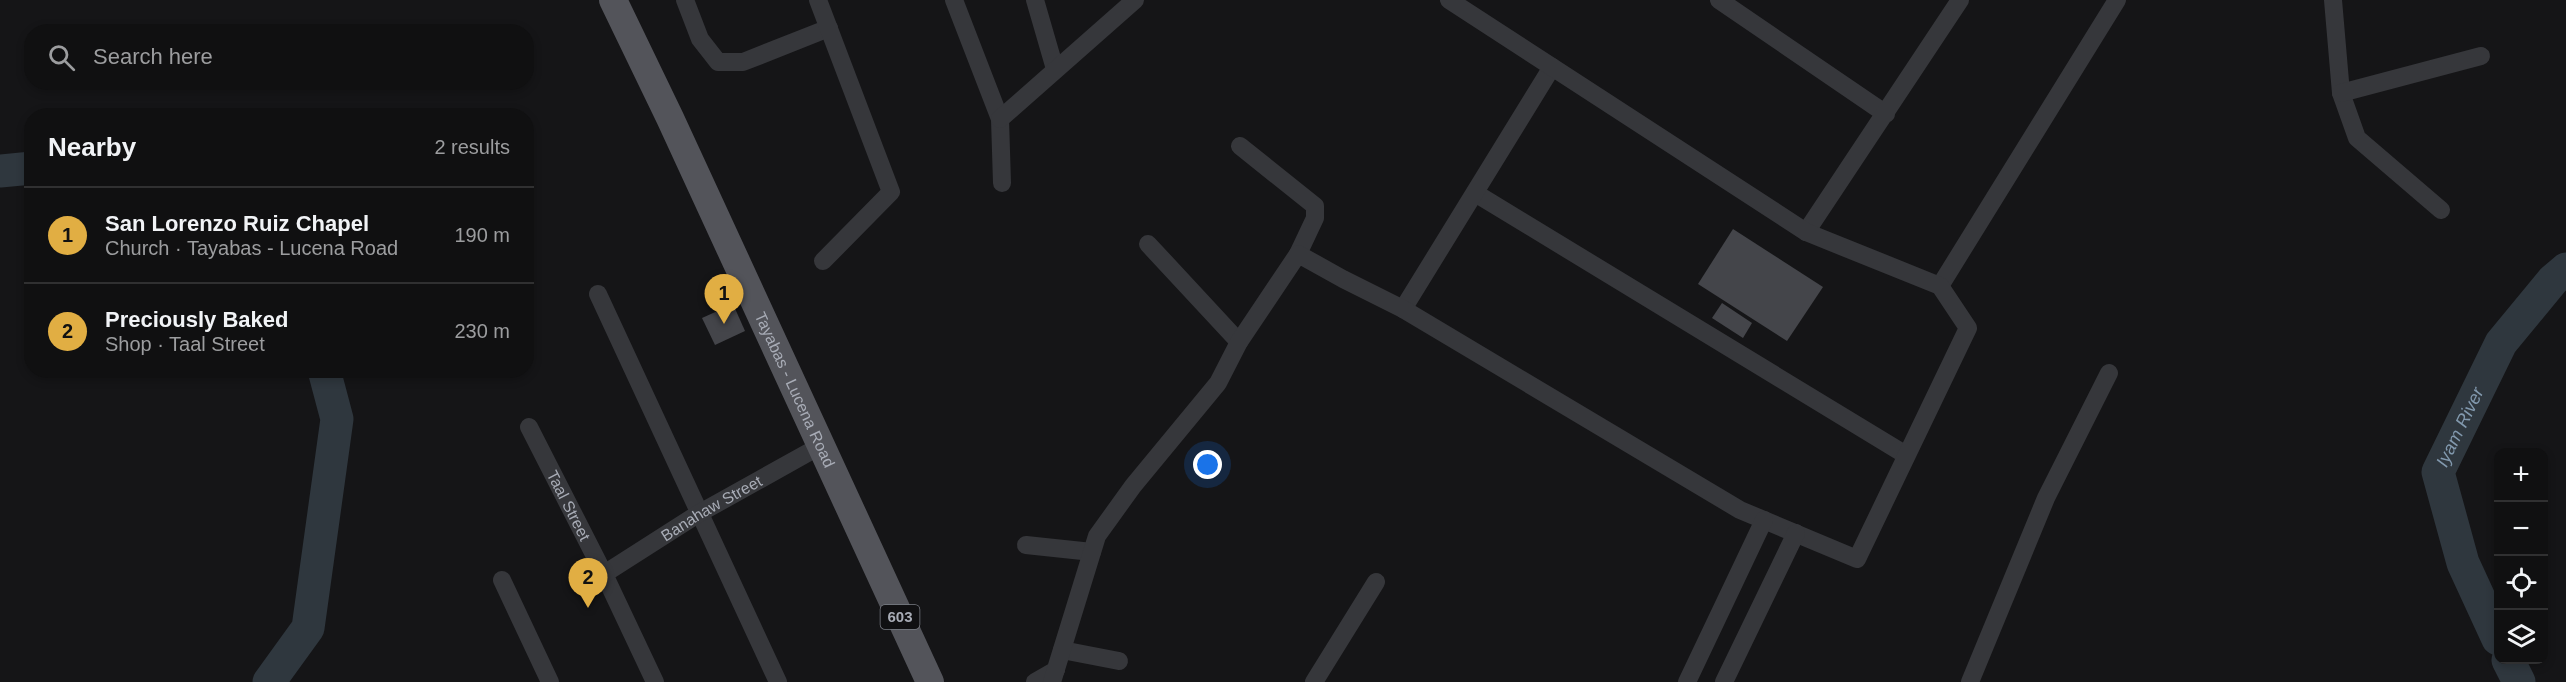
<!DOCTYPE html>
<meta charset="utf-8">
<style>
:root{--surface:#101011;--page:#19191a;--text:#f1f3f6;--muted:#9c9d9f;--line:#303031;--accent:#e1ae43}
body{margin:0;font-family:Arial,sans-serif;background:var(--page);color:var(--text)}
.controls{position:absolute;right:18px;bottom:18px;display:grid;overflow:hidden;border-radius:12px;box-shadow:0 3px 9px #0003}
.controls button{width:54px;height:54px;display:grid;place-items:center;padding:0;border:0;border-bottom:2px solid var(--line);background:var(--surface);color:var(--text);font:30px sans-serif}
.you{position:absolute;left:1208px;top:465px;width:21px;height:21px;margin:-15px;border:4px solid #fff;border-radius:50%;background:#1a73e8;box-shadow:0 0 0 9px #1a73e833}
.badge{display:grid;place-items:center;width:39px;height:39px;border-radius:50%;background:var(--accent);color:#111;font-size:20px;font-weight:700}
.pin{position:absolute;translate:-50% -50px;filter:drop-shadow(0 2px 3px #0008)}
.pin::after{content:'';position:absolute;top:32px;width:21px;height:18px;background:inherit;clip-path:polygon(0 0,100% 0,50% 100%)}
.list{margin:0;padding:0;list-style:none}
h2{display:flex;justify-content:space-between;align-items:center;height:78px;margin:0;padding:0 24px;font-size:26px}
h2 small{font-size:20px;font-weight:400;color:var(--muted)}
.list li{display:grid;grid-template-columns:39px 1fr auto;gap:18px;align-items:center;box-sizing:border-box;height:96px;padding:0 24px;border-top:2px solid var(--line)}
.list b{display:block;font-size:22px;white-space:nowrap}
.list p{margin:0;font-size:20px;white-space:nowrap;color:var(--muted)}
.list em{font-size:20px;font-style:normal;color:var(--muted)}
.icon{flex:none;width:33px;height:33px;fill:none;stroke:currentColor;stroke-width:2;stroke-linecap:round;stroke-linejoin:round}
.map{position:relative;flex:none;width:2566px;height:682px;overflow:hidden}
.search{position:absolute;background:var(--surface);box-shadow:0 3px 9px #0003;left:24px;top:24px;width:510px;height:66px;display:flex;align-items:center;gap:15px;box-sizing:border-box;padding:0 21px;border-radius:24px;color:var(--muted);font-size:22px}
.panel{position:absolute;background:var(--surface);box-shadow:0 3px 9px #0003;left:24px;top:108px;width:510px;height:270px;border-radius:24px}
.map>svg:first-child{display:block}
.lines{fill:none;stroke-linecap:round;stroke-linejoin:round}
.river{stroke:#2f373e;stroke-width:33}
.building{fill:#44454a}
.minor{stroke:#36373b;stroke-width:18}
.primary{stroke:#53545a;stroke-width:28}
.labels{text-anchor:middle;stroke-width:5;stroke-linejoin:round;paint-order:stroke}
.shield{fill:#101012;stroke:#7a7d85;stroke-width:1.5}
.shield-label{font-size:15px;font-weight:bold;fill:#a8acb6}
.street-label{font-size:16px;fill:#a8acb6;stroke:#101012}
.water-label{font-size:18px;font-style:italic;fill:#8299ae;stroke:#101012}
</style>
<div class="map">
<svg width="2566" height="682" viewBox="0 0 2566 682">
<rect width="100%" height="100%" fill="#151517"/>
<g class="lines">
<g class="river">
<path d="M0 171 32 168"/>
<path id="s1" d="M2498 639 2463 563 2438 472 2501 343 2553 280 2566 269"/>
<path d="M2508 660 2519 682"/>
<path d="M269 682 308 628 337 419 324 370"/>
</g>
</g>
<g class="building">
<path d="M1733 229 1823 287 1787 341 1698 284Z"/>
<path d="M1722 303 1752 323 1743 338 1712 318Z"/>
<path d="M733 304 745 331 715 345 702 318Z"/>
</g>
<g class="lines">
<g class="minor">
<path d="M685 0 700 39 718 62H743L829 28"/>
<path d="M818 0 891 192 823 261"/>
<path d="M954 0 1000 119 1002 183"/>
<path d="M1035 0 1055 69"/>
<path d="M1719 0 1886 114"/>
<path d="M2333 0 2341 93 2357 138 2441 210"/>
<path d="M2341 93 2481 56"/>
<path d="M1000 119 1135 0"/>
<path d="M1240 146 1315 206V218L1298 254"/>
<path d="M1475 193 1906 455"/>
<path d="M1806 232 1960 0"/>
<path d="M1148 244 1239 342"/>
<path d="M1940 286 2117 0"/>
<path d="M598 294 778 682"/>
<path d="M1403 309 1552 67"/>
<path id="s2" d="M529 427 604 574 655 682"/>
<path d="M1026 545 1092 552"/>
<path id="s3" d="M604 574 698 514 820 446"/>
<path d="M502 580 550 682"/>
<path d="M1062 650 1119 661"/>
<path d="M1035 682 1056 670"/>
<path d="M1052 682 1097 536 1133 486 1218 383 1239 342 1298 254 1343 279 1403 309 1740 510 1857 559 1968 328 1940 286 1806 232 1449 0"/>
<path d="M1314 682 1376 582"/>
<path d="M1687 682 1764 520"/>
<path d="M1724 682 1796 533"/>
<path d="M1970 682 2046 498 2109 373"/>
</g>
<path class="primary" id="s4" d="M613 0 670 118 930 682"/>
</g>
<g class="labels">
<rect class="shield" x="880.5" y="605" width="39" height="24" rx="4.5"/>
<g class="shield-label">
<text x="900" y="622">603</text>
</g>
<g class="street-label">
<text dy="6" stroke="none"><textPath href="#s4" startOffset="430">Tayabas - Lucena Road</textPath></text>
<text dy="6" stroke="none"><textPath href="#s2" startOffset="88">Taal Street</textPath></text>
<text dy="6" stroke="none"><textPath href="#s3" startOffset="126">Banahaw Street</textPath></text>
</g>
<g class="water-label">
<text dy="6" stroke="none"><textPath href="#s1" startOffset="228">Iyam River</textPath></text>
</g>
</g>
</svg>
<div class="controls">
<button>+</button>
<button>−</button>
<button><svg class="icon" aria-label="locate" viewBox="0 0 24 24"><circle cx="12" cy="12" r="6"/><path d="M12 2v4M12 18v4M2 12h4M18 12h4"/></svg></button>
<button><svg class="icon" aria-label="layers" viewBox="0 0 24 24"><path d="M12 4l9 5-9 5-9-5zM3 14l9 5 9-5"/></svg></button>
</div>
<div class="you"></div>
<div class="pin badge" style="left:724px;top:324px">1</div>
<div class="pin badge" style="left:588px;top:608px">2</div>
<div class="search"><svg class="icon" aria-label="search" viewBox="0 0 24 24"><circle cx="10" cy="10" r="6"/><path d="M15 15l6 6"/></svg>Search here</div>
<section class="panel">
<h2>Nearby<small>2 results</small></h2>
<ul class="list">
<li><span class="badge">1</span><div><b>San Lorenzo Ruiz Chapel</b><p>Church · Tayabas - Lucena Road</p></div><em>190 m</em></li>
<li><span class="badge">2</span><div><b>Preciously Baked</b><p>Shop · Taal Street</p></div><em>230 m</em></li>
</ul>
</section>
</div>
